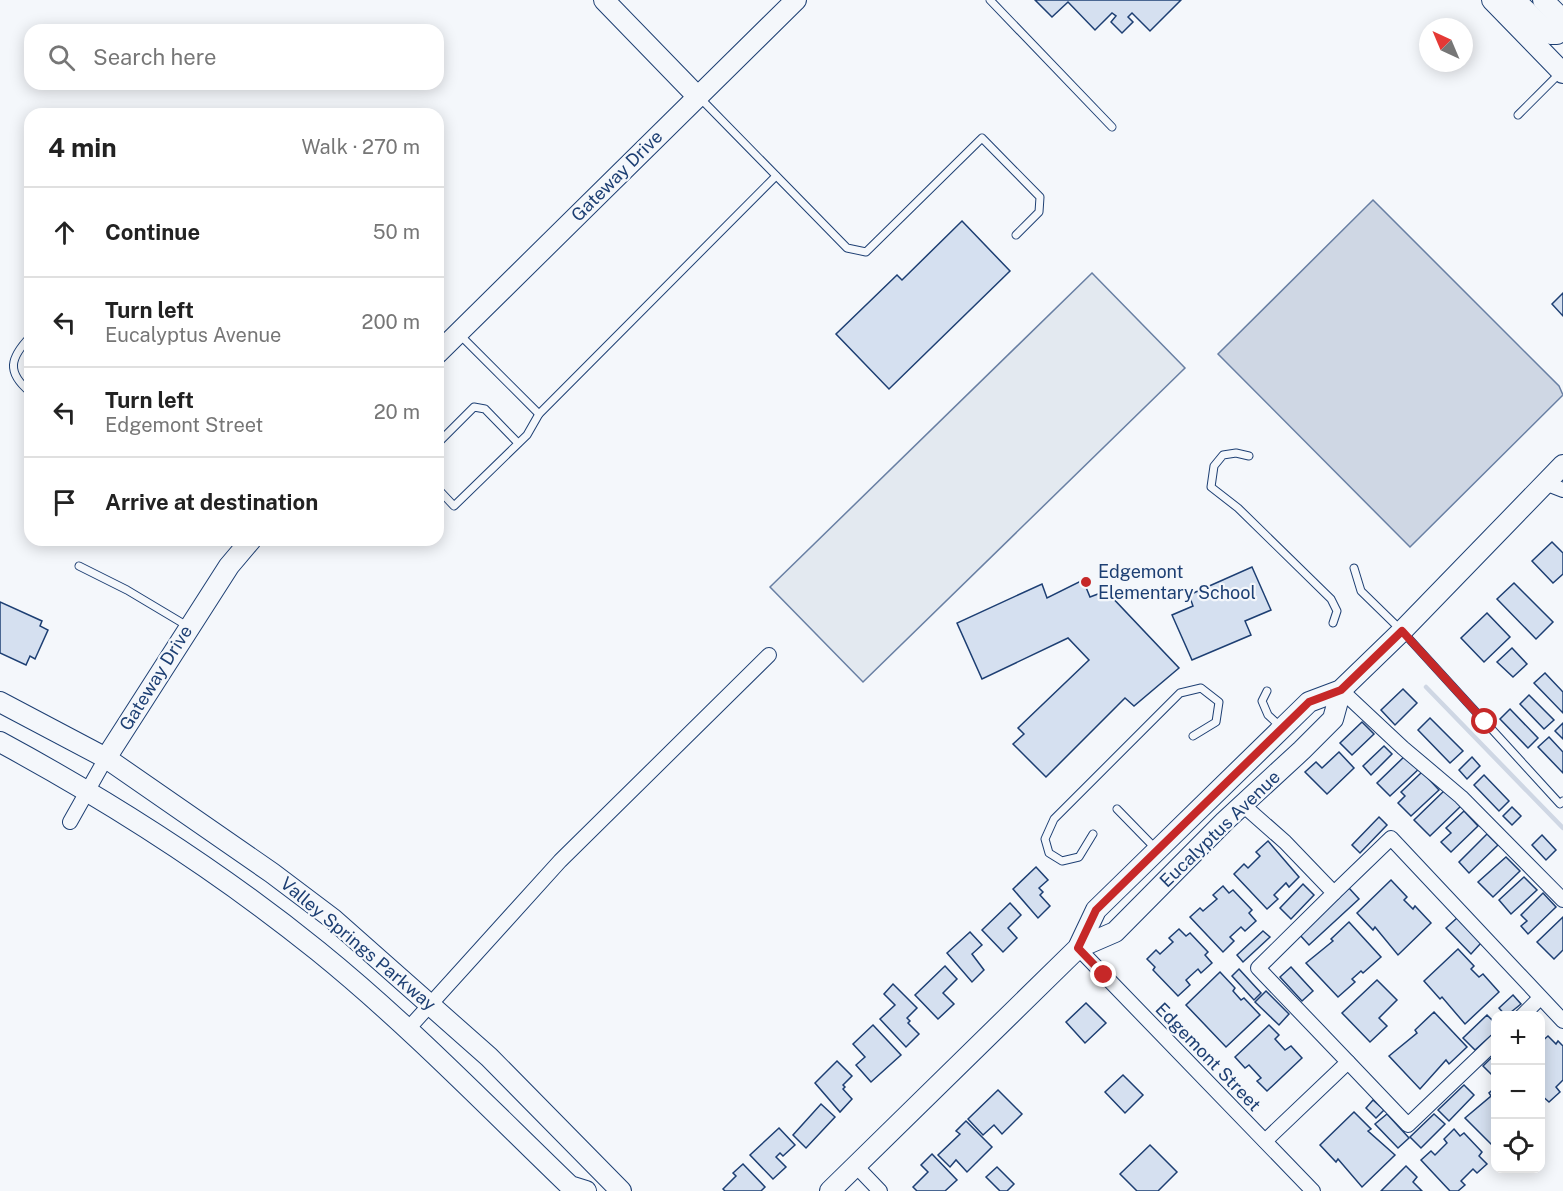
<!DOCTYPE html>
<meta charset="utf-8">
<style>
:root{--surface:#fff;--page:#f6f6f6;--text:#222;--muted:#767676;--line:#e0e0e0}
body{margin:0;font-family:"Public Sans",sans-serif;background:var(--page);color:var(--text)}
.controls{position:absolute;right:18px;bottom:18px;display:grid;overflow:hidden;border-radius:12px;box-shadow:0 3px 15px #0003}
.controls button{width:54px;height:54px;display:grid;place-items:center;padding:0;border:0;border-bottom:2px solid var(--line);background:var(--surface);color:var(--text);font:30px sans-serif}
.compass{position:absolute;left:1419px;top:18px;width:54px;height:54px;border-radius:50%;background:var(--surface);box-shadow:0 3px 15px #0003;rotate:316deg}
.stop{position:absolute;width:18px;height:18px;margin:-14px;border:4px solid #c62828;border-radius:50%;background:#fff}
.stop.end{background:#c62828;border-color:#fff;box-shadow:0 2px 6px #0008}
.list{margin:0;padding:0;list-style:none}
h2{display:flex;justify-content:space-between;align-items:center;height:78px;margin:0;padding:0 24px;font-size:26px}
h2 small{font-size:20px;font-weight:400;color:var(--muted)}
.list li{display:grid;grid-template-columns:39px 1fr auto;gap:18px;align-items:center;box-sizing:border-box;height:90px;padding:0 24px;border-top:2px solid var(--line)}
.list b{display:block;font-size:22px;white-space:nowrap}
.list p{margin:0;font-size:20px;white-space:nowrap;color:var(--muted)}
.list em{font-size:20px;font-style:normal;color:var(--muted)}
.icon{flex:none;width:33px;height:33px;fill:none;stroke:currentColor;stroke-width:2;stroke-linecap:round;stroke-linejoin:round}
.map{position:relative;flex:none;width:1563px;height:1191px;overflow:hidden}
.search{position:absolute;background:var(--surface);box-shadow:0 3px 15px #0003;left:24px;top:24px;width:420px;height:66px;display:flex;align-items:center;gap:15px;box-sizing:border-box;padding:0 21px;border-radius:18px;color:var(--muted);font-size:22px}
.panel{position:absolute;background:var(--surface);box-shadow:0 3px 15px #0003;left:24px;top:108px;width:420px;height:438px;border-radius:18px}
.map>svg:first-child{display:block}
.green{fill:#e3e9f0;stroke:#687fa3;stroke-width:1.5}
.water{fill:#cfd7e4;stroke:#687fa3;stroke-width:1.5}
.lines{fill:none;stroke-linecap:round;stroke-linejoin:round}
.stream{stroke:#cfd7e4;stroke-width:4.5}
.building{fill:#d5e0f0;stroke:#1d3f73;stroke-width:1.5}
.lane-casing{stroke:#1d3f73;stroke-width:9}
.street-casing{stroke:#1d3f73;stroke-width:16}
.secondary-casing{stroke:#1d3f73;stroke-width:22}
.lane{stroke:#f4f7fb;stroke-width:7}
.street{stroke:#f4f7fb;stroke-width:14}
.secondary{stroke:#f4f7fb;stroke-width:20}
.route{stroke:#c62828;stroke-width:8}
.poi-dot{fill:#c62828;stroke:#f4f7fb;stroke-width:2}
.labels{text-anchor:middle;stroke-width:4.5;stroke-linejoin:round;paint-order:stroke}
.street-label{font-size:18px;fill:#1d3f73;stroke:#f4f7fb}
.poi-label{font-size:18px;fill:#1d3f73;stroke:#f4f7fb;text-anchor:start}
</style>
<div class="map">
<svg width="1563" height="1191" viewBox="0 0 1563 1191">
<rect width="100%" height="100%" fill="#f4f7fb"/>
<path class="green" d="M1092 273 1185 368 863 682 770 587Z"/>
<path class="water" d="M1373 200 1559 386 1563 395 1410 547 1218 354Z"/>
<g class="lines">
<path class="stream" d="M1426 687 1563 828"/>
</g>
<g class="building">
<path d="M1035 0H1181L1150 31 1132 13 1128 17 1133 22 1122 33 1111 22 1116 16 1112 13 1095 30 1068 2 1052 17Z"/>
<path d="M962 221 1010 271 889 389 836 334 897 275 902 280Z"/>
<path d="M1563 293V316L1552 304Z"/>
<path d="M1552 542 1563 553V574L1553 583 1532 561Z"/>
<path d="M1252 567 1271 610 1245 621 1251 635 1192 660 1172 615 1193 606 1189 595Z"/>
<path d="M1083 580 1090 597 1106 591 1179 668 1134 706 1125 698 1046 777 1013 744 1024 734 1018 728 1089 660 1068 638 982 679 957 623 1042 584 1047 598Z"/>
<path d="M1514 583 1553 622 1536 639 1497 599Z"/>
<path d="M0 602 42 621 40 626 48 630 35 659 30 656 26 665 0 653Z"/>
<path d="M1487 613 1510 637 1484 662 1461 638Z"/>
<path d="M1512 648 1527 664 1513 677 1497 662Z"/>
<path d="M1545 673 1563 692V713L1534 683Z"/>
<path d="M1403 689 1417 703 1395 725 1381 710Z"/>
<path d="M1529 695 1554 720 1544 729 1520 704Z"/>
<path d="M1510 709 1538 738 1528 748 1500 719Z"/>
<path d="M1430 718 1463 751 1450 763 1418 730Z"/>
<path d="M1362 722 1374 734 1352 755 1340 743Z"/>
<path d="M1563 723V739L1555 731Z"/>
<path d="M1549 737 1563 752V773L1538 747Z"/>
<path d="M1384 746 1392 754 1371 775 1363 766Z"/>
<path d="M1339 752 1354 768 1327 794 1305 772 1316 762 1322 768Z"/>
<path d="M1408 753 1421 767 1390 796 1377 783Z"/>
<path d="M1472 757 1480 766 1467 779 1459 770Z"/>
<path d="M1422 772 1439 790 1411 816 1398 803 1405 796 1401 792Z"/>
<path d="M1484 775 1509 801 1499 811 1474 785Z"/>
<path d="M1445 790 1461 806 1430 836 1414 820Z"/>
<path d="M1512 807 1521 816 1512 825 1503 816Z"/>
<path d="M1464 811 1478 826 1451 852 1441 842 1451 833 1446 828Z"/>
<path d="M1379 817 1387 825 1360 853 1352 845Z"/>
<path d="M1487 834 1498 845 1469 873 1459 862Z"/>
<path d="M1542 835 1556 850 1546 860 1532 845Z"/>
<path d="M1268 841 1299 877 1289 887 1286 883 1274 895 1278 899 1267 909 1234 874 1244 864 1248 868 1260 856 1256 852Z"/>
<path d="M1506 857 1520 871 1493 897 1478 882Z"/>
<path d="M1036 867 1048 880 1039 888 1043 892 1040 895 1050 906 1038 918 1013 889Z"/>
<path d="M1524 877 1537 890 1511 914 1499 900Z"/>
<path d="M1391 880 1407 897 1404 900 1413 909 1415 906 1431 923 1398 955 1375 927 1373 930 1357 913Z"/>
<path d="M1303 884 1314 895 1291 919 1280 908Z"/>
<path d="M1223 886 1229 893 1233 890 1252 910 1249 913 1256 921 1245 931 1241 927 1230 937 1234 941 1223 952 1190 917 1200 908 1203 911 1217 899 1213 895Z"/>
<path d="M1349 888 1359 899 1309 945 1299 934Z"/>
<path d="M1543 893 1556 907 1528 934 1521 926 1527 921 1521 915Z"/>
<path d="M1010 903 1021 915 1008 928 1017 938 1003 952 982 930Z"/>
<path d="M1563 917V950L1554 959 1537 942Z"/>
<path d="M1457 918 1481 943 1471 954 1446 928Z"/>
<path d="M1349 922 1381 957 1363 973 1361 971 1352 979 1355 982 1338 997 1306 963 1333 941 1331 939Z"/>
<path d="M1179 929 1186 936 1190 933 1208 952 1205 955 1212 963 1201 973 1198 969 1186 980 1190 985 1178 996 1153 970 1155 967 1147 959 1156 950 1160 954 1173 942 1169 938Z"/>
<path d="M1263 931 1270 937 1243 962 1237 955Z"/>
<path d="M970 932 982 945 972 954 984 970 972 982 947 953Z"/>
<path d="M1458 949 1474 966 1471 969 1479 977 1483 974 1499 992 1465 1024 1442 997 1440 999 1424 981Z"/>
<path d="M945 966 957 979 943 993 954 1004 938 1019 915 995Z"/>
<path d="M1291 967 1313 991 1302 1001 1280 977Z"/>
<path d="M1239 969 1261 993 1254 1000 1232 976Z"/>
<path d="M1220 972 1235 988 1233 991 1241 1000 1244 998 1260 1015 1226 1047 1186 1005Z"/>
<path d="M1377 980 1397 1000 1379 1018 1387 1026 1370 1042 1342 1013Z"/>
<path d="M893 984 917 1008 907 1018 910 1021 908 1023 919 1034 906 1047 880 1019 895 1005 884 994Z"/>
<path d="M1266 991 1289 1014 1279 1025 1255 1002Z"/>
<path d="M1513 995 1521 1004 1506 1016 1499 1008Z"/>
<path d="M1086 1003 1106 1023 1085 1043 1066 1022Z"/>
<path d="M1434 1012 1467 1047 1449 1064 1446 1060 1420 1089 1389 1056 1417 1033 1415 1030Z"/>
<path d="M1487 1015 1496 1024V1031L1475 1050 1463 1038Z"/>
<path d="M873 1025 901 1055 871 1082 856 1065 865 1057 853 1044Z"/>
<path d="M1269 1025 1279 1035 1275 1039 1285 1050 1291 1046 1302 1058 1267 1091 1257 1081 1261 1078 1249 1065 1245 1068 1235 1057Z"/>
<path d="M1548 1036 1556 1044 1558 1041 1563 1046V1080L1556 1087 1560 1092 1549 1102 1540 1094V1043Z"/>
<path d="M1496 1053V1075L1494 1077 1483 1066Z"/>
<path d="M837 1061 852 1076 843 1085 845 1087 843 1089 852 1099 840 1112 815 1083Z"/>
<path d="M1123 1075 1143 1095 1125 1113 1105 1092Z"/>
<path d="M1464 1085 1474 1095 1449 1121 1438 1110Z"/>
<path d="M1496 1087V1149L1465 1118 1491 1096 1489 1093Z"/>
<path d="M998 1090 1022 1114 1002 1134 994 1125 983 1135 968 1119Z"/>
<path d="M1373 1100 1384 1110 1376 1118 1366 1108Z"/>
<path d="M821 1104 835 1117 806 1148 793 1135Z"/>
<path d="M1354 1112 1371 1129 1368 1131 1395 1155 1362 1187 1338 1159 1336 1162 1320 1145Z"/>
<path d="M1387 1114 1409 1138 1398 1148 1375 1124Z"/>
<path d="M1434 1114 1445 1124 1421 1148 1410 1137Z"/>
<path d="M966 1121 992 1147 967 1172 956 1160 950 1167 938 1155 960 1134 956 1131Z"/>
<path d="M779 1128 795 1145 783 1156 780 1153 776 1157 786 1167 773 1179 750 1155Z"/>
<path d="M1454 1129 1460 1136 1464 1133 1482 1152 1479 1156 1487 1164 1477 1173 1473 1169 1461 1181 1465 1185 1458 1191H1450L1421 1160 1431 1151 1435 1155 1447 1143 1444 1139Z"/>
<path d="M1150 1145 1177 1172 1158 1191H1137L1120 1174Z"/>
<path d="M932 1154 957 1180 945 1191H917L913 1187 928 1172 921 1165Z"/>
<path d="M743 1164 765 1187 761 1191H725L723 1189 736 1176 733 1173Z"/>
<path d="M1406 1166 1417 1177 1413 1182 1422 1191H1381Z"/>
<path d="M997 1167 1014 1184 1007 1191H1000L986 1177Z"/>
</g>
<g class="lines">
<defs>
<g id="lane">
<path d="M990 0 1112 127"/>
<path d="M700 98 847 248 866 252 982 138 1040 197 1039 212 1016 235"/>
<path d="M1518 115 1561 72"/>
<path d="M460 335 539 414"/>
<path d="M30 337C10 358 6 372 30 392"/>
<path d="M438 443 474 407 485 409 518 443"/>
<path d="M1249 456 1236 453 1223 455 1214 466 1211 487 1238 508 1331 599 1337 611 1333 623"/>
<path d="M438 489 454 506 527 435 539 414 776 176"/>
<path d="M79 566 127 590 189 627"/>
<path d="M1354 568 1361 591 1402 631 1560 804 1563 801"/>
<path d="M1267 691 1262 701 1268 715 1282 728"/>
<path d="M1117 809 1156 849"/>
<path d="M1093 834 1079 857 1062 861 1049 853 1045 839 1054 819 1180 693 1201 688 1219 702 1216 722 1193 736"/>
</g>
<g id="street">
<path d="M1545 483 1563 490"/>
<path d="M1341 690 1403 748 1461 797 1563 900"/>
<path d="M1243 805 1285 842 1334 893 1258 968 1348 1062 1265 1141"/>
<path d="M70 822 106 758"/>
<path d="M1334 893 1391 838 1563 1021"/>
<path d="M1078 948 1313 1191"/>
<path d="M1522 1016 1540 998"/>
<path d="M408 1029 560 861 769 655"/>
<path d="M1348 1062 1408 1125 1496 1041"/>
<path d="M856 1166 880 1191"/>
</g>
<g id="secondary">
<path d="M604 0 698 97"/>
<path d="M1492 0 1563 73"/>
<path d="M1515 0 1550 34H1557L1563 29"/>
<path d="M1543 0 1563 20"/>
<path d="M438 353 796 0"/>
<path d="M0 702 106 758 272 873 333 919 489 1057 621 1191"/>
<path d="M0 742C111 802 220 872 318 951 407 1023 487 1106 570 1186L586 1191"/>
<path d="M106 758 229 566 251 540"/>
<path d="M1078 948 1115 932 1225 821 1302 750 1333 719 1341 690"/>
<path d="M830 1191 1078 948 1096 910 1309 702 1341 690 1402 631 1563 465"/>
</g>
</defs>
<use href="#lane" class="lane-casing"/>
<use href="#street" class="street-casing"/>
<use href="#secondary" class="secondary-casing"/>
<use href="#lane" class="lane"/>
<use href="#street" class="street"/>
<use href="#secondary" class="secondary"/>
</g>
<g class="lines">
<path class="route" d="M1104 975 1078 948 1096 910 1309 702 1341 690 1402 631 1485 722"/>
</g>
<circle class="poi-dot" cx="1086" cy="582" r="6"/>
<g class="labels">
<g class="street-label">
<text transform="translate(617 176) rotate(-45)" y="6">Gateway Drive</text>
<text transform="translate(156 678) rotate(-58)" y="6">Gateway Drive</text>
<text transform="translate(1220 829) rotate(-44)" y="6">Eucalyptus Avenue</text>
<text transform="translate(358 944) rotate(40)" y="6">Valley Springs Parkway</text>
<text transform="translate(1208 1057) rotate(46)" y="6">Edgemont Street</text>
</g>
<g class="poi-label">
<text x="1098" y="578">Edgemont<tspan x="1098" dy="21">Elementary School</tspan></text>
</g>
</g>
</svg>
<div class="controls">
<button>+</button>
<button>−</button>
<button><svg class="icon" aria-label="locate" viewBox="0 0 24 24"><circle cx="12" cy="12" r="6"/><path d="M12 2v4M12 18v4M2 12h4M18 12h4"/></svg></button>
</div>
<svg class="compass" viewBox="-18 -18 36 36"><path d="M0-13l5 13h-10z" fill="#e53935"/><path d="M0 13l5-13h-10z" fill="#767676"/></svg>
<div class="stop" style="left:1485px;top:722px"></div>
<div class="stop end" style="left:1104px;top:975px"></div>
<div class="search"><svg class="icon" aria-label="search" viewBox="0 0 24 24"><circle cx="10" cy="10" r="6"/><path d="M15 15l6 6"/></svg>Search here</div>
<section class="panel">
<h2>4 min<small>Walk · 270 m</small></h2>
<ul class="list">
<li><svg class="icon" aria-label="ahead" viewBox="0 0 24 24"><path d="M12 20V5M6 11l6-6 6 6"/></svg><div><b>Continue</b></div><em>50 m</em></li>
<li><svg class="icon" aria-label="left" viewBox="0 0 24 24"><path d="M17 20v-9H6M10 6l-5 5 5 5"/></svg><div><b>Turn left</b><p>Eucalyptus Avenue</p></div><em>200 m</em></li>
<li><svg class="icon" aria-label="left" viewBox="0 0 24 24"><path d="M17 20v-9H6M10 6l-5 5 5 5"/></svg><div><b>Turn left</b><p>Edgemont Street</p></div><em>20 m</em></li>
<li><svg class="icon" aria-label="arrive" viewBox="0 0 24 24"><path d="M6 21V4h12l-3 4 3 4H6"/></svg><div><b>Arrive at destination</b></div></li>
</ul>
</section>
</div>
